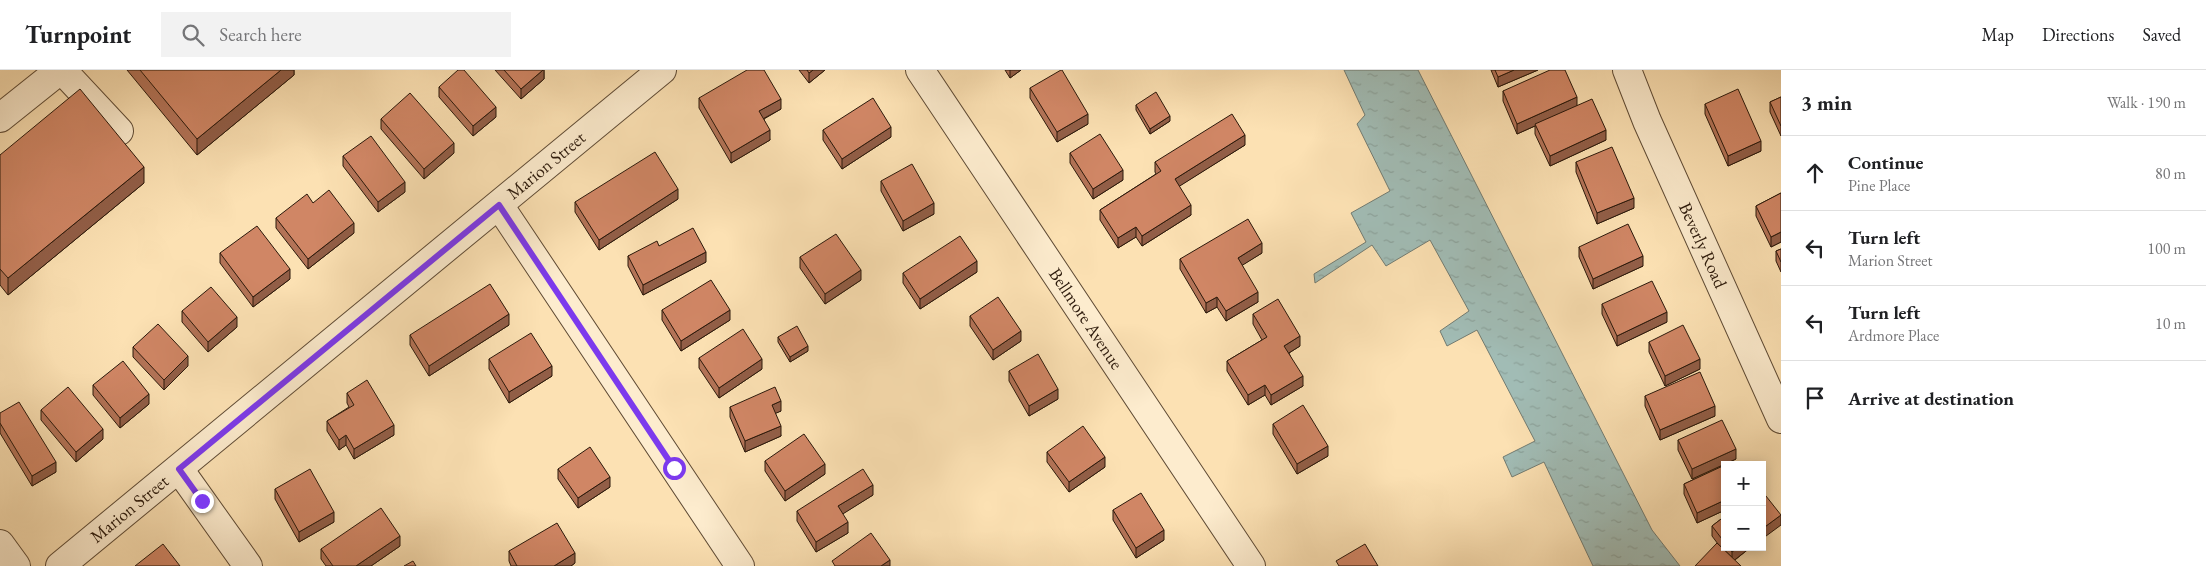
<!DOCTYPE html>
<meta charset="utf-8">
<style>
:root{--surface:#fff;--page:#f2f2f2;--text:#202124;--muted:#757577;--line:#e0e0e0}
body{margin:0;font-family:"EB Garamond",serif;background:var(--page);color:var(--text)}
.controls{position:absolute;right:15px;bottom:15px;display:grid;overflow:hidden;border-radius:0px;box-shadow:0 2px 12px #0003}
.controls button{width:45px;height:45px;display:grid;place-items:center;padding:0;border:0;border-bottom:1px solid var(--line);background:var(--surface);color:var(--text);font:25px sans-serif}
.stop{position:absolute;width:15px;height:15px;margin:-11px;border:4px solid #7c3aed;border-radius:50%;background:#fff}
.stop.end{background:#7c3aed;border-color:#fff;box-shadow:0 1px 5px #0008}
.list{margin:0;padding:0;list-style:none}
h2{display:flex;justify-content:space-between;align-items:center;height:65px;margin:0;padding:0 20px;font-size:21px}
h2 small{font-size:16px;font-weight:400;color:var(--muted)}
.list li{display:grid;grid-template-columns:32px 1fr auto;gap:15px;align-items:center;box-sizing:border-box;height:75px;padding:0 20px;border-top:1px solid var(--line)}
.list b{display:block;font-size:19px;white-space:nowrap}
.list p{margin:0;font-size:16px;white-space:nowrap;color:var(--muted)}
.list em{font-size:16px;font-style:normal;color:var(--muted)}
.icon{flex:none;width:28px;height:28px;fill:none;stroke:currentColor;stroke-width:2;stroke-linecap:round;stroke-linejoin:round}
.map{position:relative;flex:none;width:1781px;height:496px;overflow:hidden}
header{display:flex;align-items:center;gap:30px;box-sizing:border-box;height:70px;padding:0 25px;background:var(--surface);border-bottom:1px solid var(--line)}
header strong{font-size:24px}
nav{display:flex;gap:28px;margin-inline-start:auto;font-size:18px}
.search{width:350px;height:45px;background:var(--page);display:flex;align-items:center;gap:12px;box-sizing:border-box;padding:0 18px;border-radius:0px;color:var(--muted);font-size:19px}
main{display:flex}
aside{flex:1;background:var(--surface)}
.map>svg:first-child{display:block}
.water{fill:url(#water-ripples);stroke:#727b71}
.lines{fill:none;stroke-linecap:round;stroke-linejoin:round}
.minor-casing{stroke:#5f4b35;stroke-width:30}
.minor{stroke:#fdecce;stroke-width:28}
.wall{fill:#b37357;stroke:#2b190b}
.shaded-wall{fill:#925e47;stroke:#2b190b}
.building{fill:#d08665;stroke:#2b190b}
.route{stroke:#7c3aed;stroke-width:6}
.labels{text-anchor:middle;stroke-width:4;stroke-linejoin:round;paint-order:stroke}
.street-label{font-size:18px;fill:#2b190b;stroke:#fdecce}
</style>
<header>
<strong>Turnpoint</strong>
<div class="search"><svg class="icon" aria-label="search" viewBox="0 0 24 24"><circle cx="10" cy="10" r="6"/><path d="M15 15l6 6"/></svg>Search here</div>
<nav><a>Map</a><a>Directions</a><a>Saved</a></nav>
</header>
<main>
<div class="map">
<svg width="1781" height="496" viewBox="0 0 1781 496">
<defs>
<pattern id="water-ripples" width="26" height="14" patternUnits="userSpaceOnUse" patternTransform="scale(1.25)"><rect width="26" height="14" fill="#a1bcb5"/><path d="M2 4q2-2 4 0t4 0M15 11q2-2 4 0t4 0" fill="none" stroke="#8ba19a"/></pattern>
</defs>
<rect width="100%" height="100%" fill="#fce1b3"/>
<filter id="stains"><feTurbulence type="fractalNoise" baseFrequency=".004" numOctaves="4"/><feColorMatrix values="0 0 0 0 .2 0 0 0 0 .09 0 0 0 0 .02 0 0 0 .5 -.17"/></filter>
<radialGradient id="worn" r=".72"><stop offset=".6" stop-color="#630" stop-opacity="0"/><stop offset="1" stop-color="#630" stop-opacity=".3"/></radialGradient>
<path class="water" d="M1344 0H1418L1652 460 1680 496H1593L1544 392 1512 407 1503 387 1535 371 1477 260 1447 276 1440 261 1469 241 1430 170 1386 196 1372 175 1315 213 1314 204 1366 172 1351 143 1390 121 1357 54 1365 45Z"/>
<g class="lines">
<defs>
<g id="minor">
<path d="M62 0 119 61"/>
<path id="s1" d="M920 0 1251 496"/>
<path id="s2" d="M1627 0 1647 51 1781 349"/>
<path d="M0 48 60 0"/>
<path d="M499 135 740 496"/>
<path d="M179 399 248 496"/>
<path d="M0 474 16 496"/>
<path id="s3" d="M60 496 662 0"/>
</g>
</defs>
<use href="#minor" class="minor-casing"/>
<use href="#minor" class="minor"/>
</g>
<g class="wall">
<path d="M127 0H294V5L197 85Z"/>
<path d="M495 0H544V9L521 29Z"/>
<path d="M799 0H825L809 13Z"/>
<path d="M1005 0H1021L1010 8Z"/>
<path d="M1491 0H1538L1498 17Z"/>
<path d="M439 17 496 47 473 66 439 27Z"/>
<path d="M1030 18 1088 54 1057 72 1030 28Z"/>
<path d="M1503 21 1577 36 1606 70 1550 96 1535 64V56L1517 64 1503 31Z"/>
<path d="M1781 27V66L1770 42V32Z"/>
<path d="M699 28 781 39 764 49 770 70 731 93 699 38Z"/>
<path d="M1705 34 1761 81 1728 96 1705 44Z"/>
<path d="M1136 35 1170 51 1150 64 1136 40Z"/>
<path d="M381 49 454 83 424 109 381 59Z"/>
<path d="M823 60 891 67 842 99 823 70Z"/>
<path d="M1245 75 1179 116 1191 145 1142 176 1136 167 1118 178 1100 150V140L1156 104 1155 102V92Z"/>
<path d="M1070 83 1123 110 1093 129 1070 93Z"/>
<path d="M0 85 144 113 8 225 0 215Z"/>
<path d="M343 86 405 122 378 142 343 96Z"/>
<path d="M1576 92 1634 138 1597 154 1576 102Z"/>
<path d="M881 111 934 144 903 161 881 121Z"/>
<path d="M1781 123V172L1771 177 1756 146V136Z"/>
<path d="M678 129 599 180 575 142V132Z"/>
<path d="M313 133 354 163 308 199 276 158V148Z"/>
<path d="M659 176 706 192 643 225 628 196V186Z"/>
<path d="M1579 177 1643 196 1593 219 1579 187Z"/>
<path d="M1781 179V202L1776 191V181Z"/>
<path d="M220 183 290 209 253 237 220 193Z"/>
<path d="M1262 183 1242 195 1258 232 1226 251 1217 237 1206 243 1180 199V189Z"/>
<path d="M800 187 861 210 825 234 800 198Z"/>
<path d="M977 202 920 239 903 213V203Z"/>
<path d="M1602 234 1667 252 1617 276 1602 244Z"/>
<path d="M662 240 730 250 681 281 662 250Z"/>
<path d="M182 241 237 257 208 282 182 252Z"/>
<path d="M1253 244 1300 276 1289 283 1303 316 1271 335 1265 325 1248 335 1227 301V291L1262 270 1253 254Z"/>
<path d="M970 246 1021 271 993 290 970 256Z"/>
<path d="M509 255 429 306 410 275V265Z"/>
<path d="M778 267 808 281 790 292 778 272Z"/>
<path d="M1649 272 1700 299 1665 316 1649 282Z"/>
<path d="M133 277 188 296 164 320 133 287Z"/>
<path d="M699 288 762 299 719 328 699 298Z"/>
<path d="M489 289 552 306 509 333 489 299Z"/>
<path d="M1009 301 1058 329 1029 346 1009 311Z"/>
<path d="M93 315 149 334 120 358 93 325Z"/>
<path d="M347 323 394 365 354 389 346 375 339 380 327 361V351L349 337 347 333Z"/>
<path d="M1645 326 1715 346 1660 370 1645 336Z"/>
<path d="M730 337 781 341 775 343 781 366 745 382 730 347Z"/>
<path d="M41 340 103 369 76 392 41 350Z"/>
<path d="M0 343 56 402 32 416 0 363Z"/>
<path d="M1273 354 1328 386 1297 404 1273 364Z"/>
<path d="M1678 370 1736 389 1692 409 1678 380Z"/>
<path d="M1047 382 1105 397 1069 422 1047 392Z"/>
<path d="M765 391 825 404 785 431 765 401Z"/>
<path d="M1725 395V440L1697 453 1684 424V414Z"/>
<path d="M558 399 610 417 578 438 558 409Z"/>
<path d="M275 419 334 452 299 472 275 429Z"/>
<path d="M873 425 842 444 848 463 816 482 797 451V441Z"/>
<path d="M1113 440 1164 470 1136 488 1113 450Z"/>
<path d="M1725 446V477H1751L1735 490 1718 474 1712 466V456Z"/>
<path d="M400 476 371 496H326L321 489V479Z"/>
<path d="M509 481 575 493 571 496H511L509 491Z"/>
</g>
<g class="shaded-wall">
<path d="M281 0H294V5L197 85V69Z"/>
<path d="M543 0H544V9L521 29V19Z"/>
<path d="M813 0H825L809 13V3Z"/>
<path d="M1010 0H1021L1010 8Z"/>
<path d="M1514 0H1538L1498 17V7Z"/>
<path d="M1577 27V37L1517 64V54Z"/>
<path d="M781 29V39L759 51V41Z"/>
<path d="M496 37V47L473 66V56Z"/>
<path d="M1088 44V54L1057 72V62Z"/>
<path d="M1170 46V51L1150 64V59Z"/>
<path d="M891 57V67L842 99V89Z"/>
<path d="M770 60V70L731 93V83Z"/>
<path d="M1606 60V70L1550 96V86Z"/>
<path d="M1245 65V75L1175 119V109Z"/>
<path d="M1761 71V81L1728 96V86Z"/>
<path d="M454 73V83L424 109V99Z"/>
<path d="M144 97V113L8 225V208Z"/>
<path d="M1123 100V110L1093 129V119Z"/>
<path d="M405 112V122L378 142V132Z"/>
<path d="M678 119V129L599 180V170Z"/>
<path d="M1634 128V138L1597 154V143Z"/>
<path d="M934 133V144L903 161V151Z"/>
<path d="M1191 135V145L1142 176V166Z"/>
<path d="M354 153V163L308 199V189Z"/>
<path d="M1136 157V167L1118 178V168Z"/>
<path d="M1781 162V172L1771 177V167Z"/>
<path d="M1262 173V183L1238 198V188Z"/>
<path d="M706 182V192L643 225V215Z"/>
<path d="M1643 186V196L1593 219V209Z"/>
<path d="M977 191V202L920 239V229Z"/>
<path d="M290 199V209L253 237V227Z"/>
<path d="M861 200V210L825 234V224Z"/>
<path d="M1258 222V232L1226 251V241Z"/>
<path d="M1217 227V237L1206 243V233Z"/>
<path d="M730 240V250L681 281V271Z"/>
<path d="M1667 242V252L1617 276V266Z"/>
<path d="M509 244V255L429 306V296Z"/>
<path d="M237 247V257L208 282V272Z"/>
<path d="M1021 261V271L993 290V280Z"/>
<path d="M1300 266V276L1284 286V276Z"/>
<path d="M808 276V281L790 292V287Z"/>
<path d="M188 286V296L164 320V310Z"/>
<path d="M762 289V299L719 328V318Z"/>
<path d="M1700 289V299L1665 316V306Z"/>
<path d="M552 296V306L509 333V322Z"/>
<path d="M1303 306V316L1271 335V325Z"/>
<path d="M1265 315V325L1248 335V325Z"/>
<path d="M1058 319V329L1029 346V336Z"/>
<path d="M149 324V334L120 358V348Z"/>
<path d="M781 331V341L772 345V335Z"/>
<path d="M1715 336V346L1660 370V360Z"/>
<path d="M394 355V365L354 389V379Z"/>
<path d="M781 356V366L745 382V371Z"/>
<path d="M103 359V369L76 392V382Z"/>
<path d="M346 365V375L339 380V370Z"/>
<path d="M1328 376V386L1297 404V394Z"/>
<path d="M1736 379V389L1692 409V399Z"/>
<path d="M1105 387V397L1069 422V412Z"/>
<path d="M56 392V402L32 416V406Z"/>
<path d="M825 394V404L785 431V421Z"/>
<path d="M610 407V417L578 438V428Z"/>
<path d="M873 415V425L838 447V436Z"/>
<path d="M1725 430V440L1697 453V443Z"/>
<path d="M334 442V452L299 472V462Z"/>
<path d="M1781 445V455L1762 469V459Z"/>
<path d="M848 452V463L816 482V472Z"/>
<path d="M1164 460V470L1136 488V478Z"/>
<path d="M400 466V476L371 496H356Z"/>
<path d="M1738 477H1751L1732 492V482Z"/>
<path d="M575 483V493L571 496H554Z"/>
<path d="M890 490V496H881Z"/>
</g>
<g class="building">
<path d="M140 0H281L197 69Z"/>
<path d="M458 0H464L496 37 473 56 439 17Z"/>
<path d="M504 0H543L521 19Z"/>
<path d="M747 0H764L781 29 759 41 770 60 731 83 699 28Z"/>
<path d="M807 0H813L809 3Z"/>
<path d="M1061 0H1062L1088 44 1057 62 1030 18Z"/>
<path d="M1495 0H1514L1498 7Z"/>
<path d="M1550 0H1565L1577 27 1517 54 1503 21Z"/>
<path d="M80 19 144 97 8 208 0 199V85Z"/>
<path d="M1738 19 1761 71 1728 86 1705 34Z"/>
<path d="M1156 22 1170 46 1150 59 1136 35Z"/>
<path d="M410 23 454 73 424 99 381 49Z"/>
<path d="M1781 27V56L1770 32Z"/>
<path d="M873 28 891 57 842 89 823 60Z"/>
<path d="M1592 29 1606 60 1550 86 1535 54Z"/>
<path d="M1232 44 1245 65 1175 109 1191 135 1142 166 1136 157 1118 168 1100 140 1161 101 1155 92Z"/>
<path d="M1100 64 1123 100 1093 119 1070 83Z"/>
<path d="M371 66 405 112 378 132 343 86Z"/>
<path d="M1612 77 1634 128 1597 143 1576 92Z"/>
<path d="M655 82 678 119 599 170 575 132Z"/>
<path d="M912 94 934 133 903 151 881 111Z"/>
<path d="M329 120 354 153 308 189 276 148 307 124 313 133Z"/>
<path d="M1781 123V162L1771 167 1756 136Z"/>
<path d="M1248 149 1262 173 1238 188 1258 222 1226 241 1217 227 1206 233 1180 189Z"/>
<path d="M1628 154 1643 186 1593 209 1579 177Z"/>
<path d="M257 156 290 199 253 227 220 183Z"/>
<path d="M693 158 706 182 643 215 628 186 657 171 659 176Z"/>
<path d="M836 164 861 200 825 224 800 187Z"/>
<path d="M960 166 977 191 920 229 903 203Z"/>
<path d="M1781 179V192L1776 181Z"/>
<path d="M711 210 730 240 681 271 662 240Z"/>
<path d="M1652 211 1667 242 1617 266 1602 234Z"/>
<path d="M490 214 509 244 429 296 410 265Z"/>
<path d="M211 217 237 247 208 272 182 241Z"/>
<path d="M998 227 1021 261 993 280 970 246Z"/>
<path d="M1278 229 1300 266 1284 276 1303 306 1271 325 1265 315 1248 325 1227 291 1267 267 1253 244Z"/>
<path d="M158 254 188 286 164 310 133 277Z"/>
<path d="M1683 255 1700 289 1665 306 1649 272Z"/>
<path d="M797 256 808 276 790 287 778 267Z"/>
<path d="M743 259 762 289 719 318 699 288Z"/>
<path d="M531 263 552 296 509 322 489 289Z"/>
<path d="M1038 284 1058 319 1029 336 1009 301Z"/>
<path d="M123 291 149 324 120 348 93 315Z"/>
<path d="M1700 302 1715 336 1660 360 1645 326Z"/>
<path d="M367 310 394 355 354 379 346 365 339 370 327 351 354 335 347 323Z"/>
<path d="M68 317 103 359 76 382 41 340Z"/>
<path d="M775 317 781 331 772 335 781 356 745 371 730 337Z"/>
<path d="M19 332 56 392 32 406 0 353V343Z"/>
<path d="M1303 335 1328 376 1297 394 1273 354Z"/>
<path d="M1722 350 1736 379 1692 399 1678 370Z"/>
<path d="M1083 356 1105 387 1069 412 1047 382Z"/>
<path d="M804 364 825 394 785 421 765 391Z"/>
<path d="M590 377 610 407 578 428 558 399Z"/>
<path d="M1734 391 1736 395H1726Z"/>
<path d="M1725 395V430L1697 443 1684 414Z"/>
<path d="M310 399 334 442 299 462 275 419Z"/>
<path d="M863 399 873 415 838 436 848 452 816 472 797 441Z"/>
<path d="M1762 421 1781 445 1762 459Z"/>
<path d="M1141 423 1164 460 1136 478 1113 440Z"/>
<path d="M381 438 400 466 356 496H333L321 479Z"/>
<path d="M1725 446V473L1712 456Z"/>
<path d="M557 453 575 483 554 496H517L509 481Z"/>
<path d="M871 463 890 490 881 496H835L832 491Z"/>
<path d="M1717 473 1741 496H1695Z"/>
<path d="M163 474 180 496H135Z"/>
<path d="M1365 474 1378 496H1339L1336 491Z"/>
<path d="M1728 477H1738L1732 482Z"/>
<path d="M413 491 416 496H404Z"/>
</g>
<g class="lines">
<path class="route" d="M202 431 179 399 499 135 674 398"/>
</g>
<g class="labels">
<g class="street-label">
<text dy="6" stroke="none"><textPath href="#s3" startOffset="630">Marion Street</textPath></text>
<text dy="6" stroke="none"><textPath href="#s2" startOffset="191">Beverly Road</textPath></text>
<text dy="6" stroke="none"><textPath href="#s1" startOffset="299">Bellmore Avenue</textPath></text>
<text dy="6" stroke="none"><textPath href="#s3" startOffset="90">Marion Street</textPath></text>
</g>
</g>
<rect width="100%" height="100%" filter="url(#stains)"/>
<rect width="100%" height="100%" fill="url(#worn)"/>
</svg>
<div class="controls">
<button>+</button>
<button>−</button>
</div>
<div class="stop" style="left:674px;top:398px"></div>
<div class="stop end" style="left:202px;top:431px"></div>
</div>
<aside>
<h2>3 min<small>Walk · 190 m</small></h2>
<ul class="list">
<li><svg class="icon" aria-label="ahead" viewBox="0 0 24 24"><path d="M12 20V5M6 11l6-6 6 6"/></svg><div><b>Continue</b><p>Pine Place</p></div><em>80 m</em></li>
<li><svg class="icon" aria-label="left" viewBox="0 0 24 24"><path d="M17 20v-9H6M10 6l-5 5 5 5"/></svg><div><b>Turn left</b><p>Marion Street</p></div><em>100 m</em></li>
<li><svg class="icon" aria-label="left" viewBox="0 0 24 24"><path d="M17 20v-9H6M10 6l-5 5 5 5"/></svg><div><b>Turn left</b><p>Ardmore Place</p></div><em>10 m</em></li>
<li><svg class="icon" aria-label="arrive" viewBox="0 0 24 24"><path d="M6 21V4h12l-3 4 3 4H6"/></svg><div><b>Arrive at destination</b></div></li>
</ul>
</aside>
</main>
